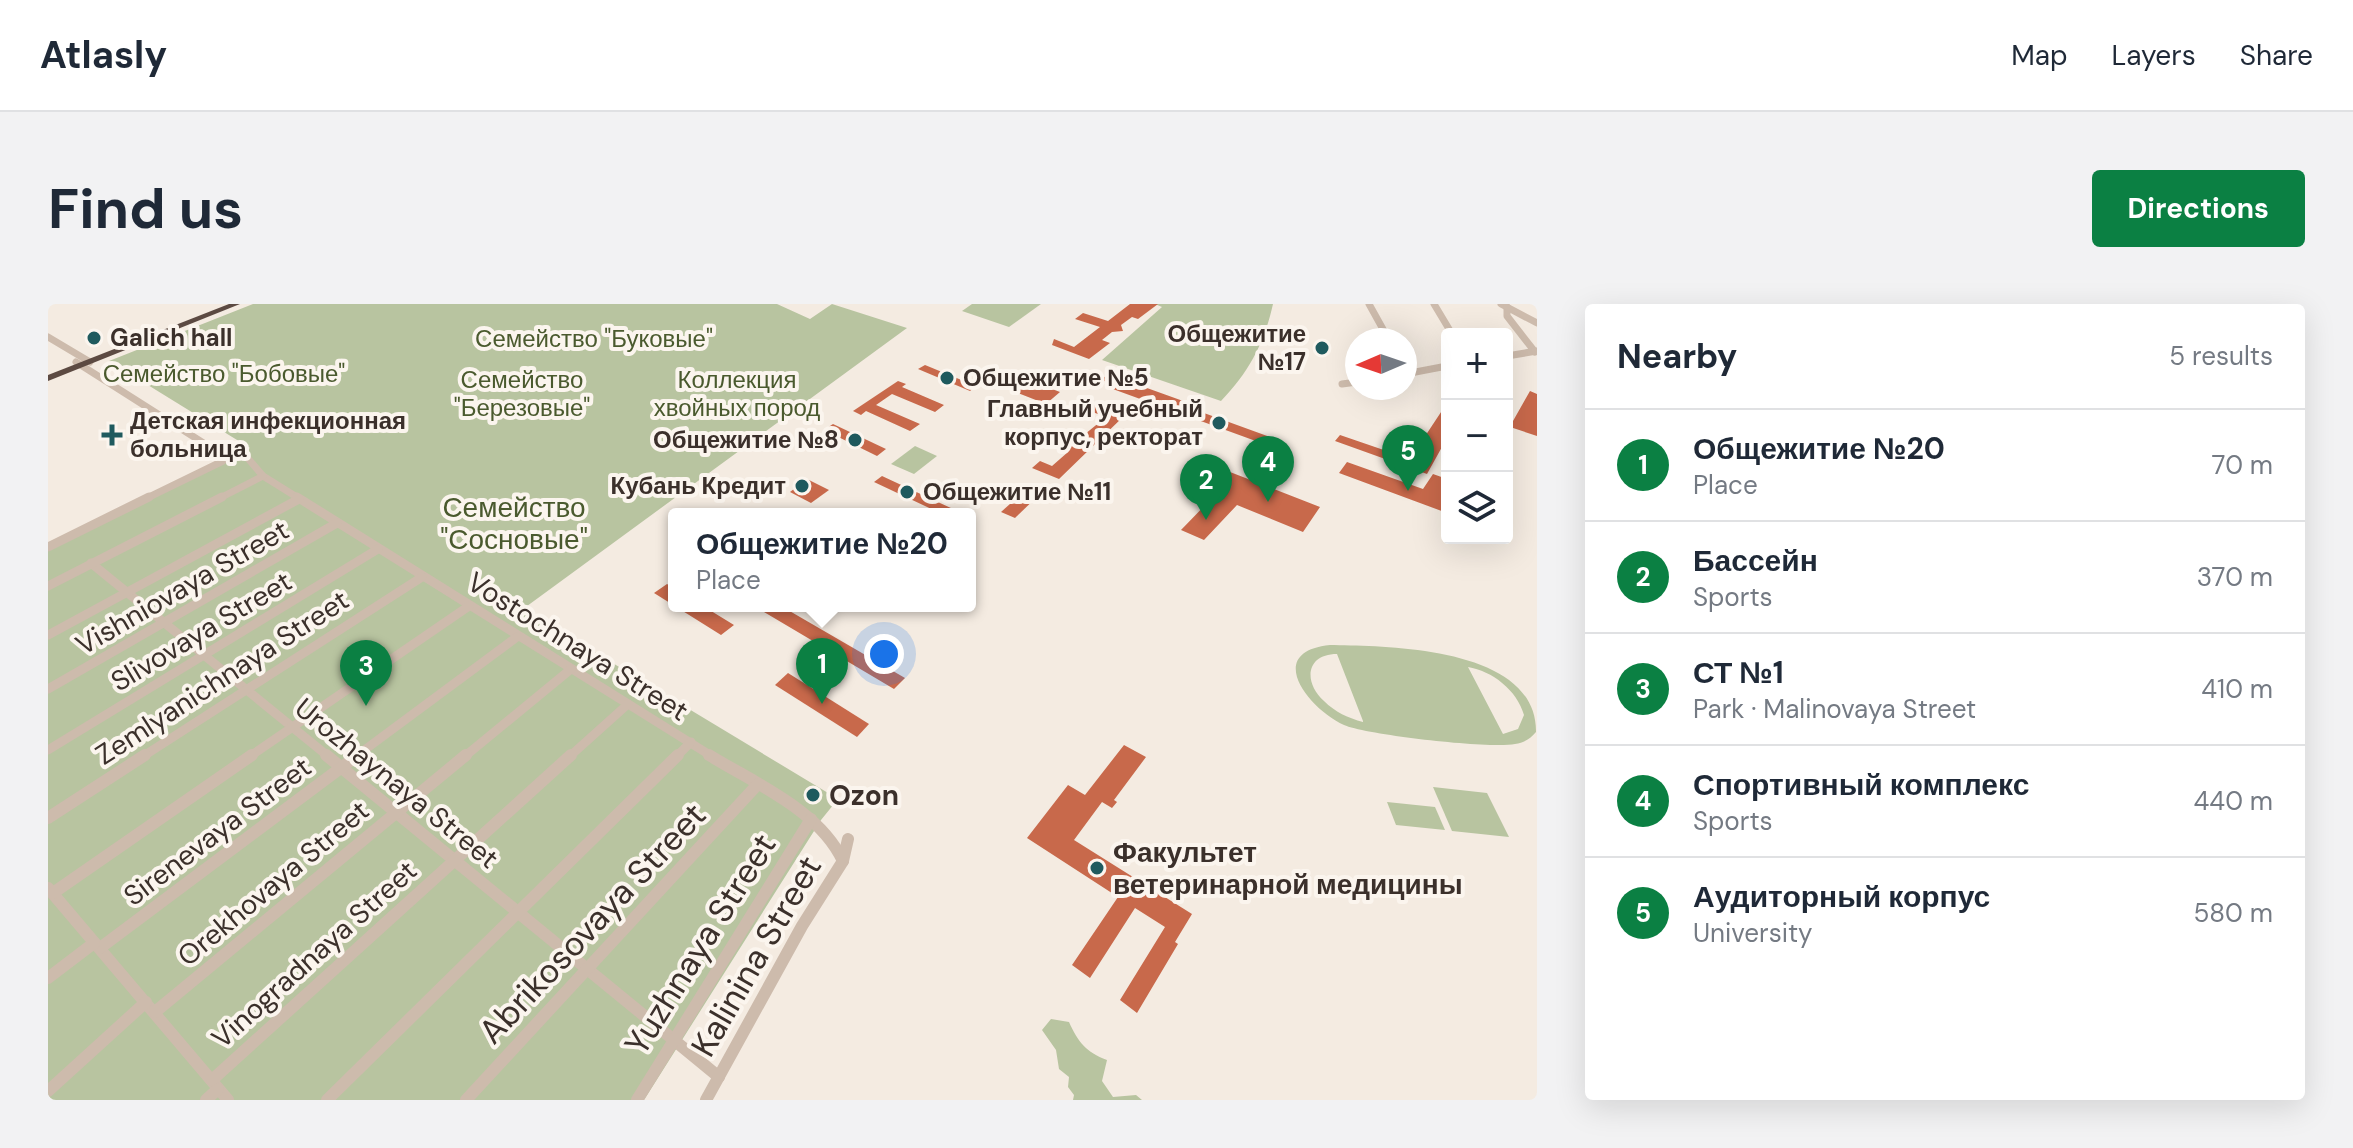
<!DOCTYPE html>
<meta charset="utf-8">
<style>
:root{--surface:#fff;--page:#f2f2f3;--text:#1f2937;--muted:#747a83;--line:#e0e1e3;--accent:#0b8043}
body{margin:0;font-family:"DM Sans",sans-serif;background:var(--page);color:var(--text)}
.controls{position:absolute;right:24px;top:24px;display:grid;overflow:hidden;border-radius:8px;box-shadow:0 8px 32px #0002}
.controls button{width:72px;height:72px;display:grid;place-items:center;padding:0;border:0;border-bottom:2px solid var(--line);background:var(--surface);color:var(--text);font:40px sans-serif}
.compass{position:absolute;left:1297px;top:24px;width:72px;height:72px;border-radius:50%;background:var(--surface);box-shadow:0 8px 32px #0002;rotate:268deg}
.you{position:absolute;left:836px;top:350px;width:28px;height:28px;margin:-20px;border:6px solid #fff;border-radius:50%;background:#1a73e8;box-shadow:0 0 0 12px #1a73e833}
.badge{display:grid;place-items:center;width:52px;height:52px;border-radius:50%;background:var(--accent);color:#fff;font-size:26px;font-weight:700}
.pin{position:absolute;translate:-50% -66px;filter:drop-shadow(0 2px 4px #0008)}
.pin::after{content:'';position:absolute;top:42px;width:28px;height:24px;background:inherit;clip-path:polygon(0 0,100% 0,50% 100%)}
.popup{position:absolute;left:620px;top:204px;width:308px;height:104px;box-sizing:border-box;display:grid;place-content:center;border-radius:8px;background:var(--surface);filter:drop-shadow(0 2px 6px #0005);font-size:26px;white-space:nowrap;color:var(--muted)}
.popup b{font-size:30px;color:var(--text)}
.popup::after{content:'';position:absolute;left:50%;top:100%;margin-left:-16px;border:16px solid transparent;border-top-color:var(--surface)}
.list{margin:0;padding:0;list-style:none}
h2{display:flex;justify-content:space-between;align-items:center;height:104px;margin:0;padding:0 32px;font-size:34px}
h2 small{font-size:26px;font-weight:400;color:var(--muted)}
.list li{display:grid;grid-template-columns:52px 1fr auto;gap:24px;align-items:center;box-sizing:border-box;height:112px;padding:0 32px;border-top:2px solid var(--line)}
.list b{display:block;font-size:30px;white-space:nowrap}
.list p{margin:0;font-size:26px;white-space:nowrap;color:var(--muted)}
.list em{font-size:26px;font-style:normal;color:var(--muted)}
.icon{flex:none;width:44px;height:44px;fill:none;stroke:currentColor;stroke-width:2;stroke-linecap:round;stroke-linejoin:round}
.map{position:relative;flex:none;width:1489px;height:796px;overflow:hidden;border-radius:8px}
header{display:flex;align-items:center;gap:48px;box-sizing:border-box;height:112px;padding:0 40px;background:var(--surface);border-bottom:2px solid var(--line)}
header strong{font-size:38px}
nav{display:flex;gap:44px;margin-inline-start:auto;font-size:28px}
.intro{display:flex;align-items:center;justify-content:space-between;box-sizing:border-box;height:192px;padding:0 48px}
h1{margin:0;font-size:56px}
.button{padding:20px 36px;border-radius:8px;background:var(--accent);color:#fff;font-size:28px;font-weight:700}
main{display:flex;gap:48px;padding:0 48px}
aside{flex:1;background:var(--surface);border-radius:8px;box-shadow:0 8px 32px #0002}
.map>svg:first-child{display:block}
.green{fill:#b8c4a0;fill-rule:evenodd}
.building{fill:#c8694b}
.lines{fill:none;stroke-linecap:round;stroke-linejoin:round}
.minor-far2{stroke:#cdbbac;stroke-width:7}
.minor-far1{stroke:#cdbbac;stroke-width:9}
.minor{stroke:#cdbbac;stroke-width:12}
.highway{fill:#5c4a42;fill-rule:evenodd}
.poi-dot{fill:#1f5a5e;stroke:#fbf5ee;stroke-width:3}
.labels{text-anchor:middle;stroke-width:8;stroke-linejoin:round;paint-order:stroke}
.far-poi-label{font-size:24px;font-weight:bold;fill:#3b302b;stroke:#fbf5ee;text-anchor:end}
.far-park-label{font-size:24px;fill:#4a5a2e;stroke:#fbf5ee}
.park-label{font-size:28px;fill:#4a5a2e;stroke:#fbf5ee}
.street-label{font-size:28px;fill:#3b302b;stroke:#fbf5ee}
.poi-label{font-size:28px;font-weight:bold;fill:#3b302b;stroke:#fbf5ee;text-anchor:start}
.near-street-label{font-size:34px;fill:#3b302b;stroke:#fbf5ee}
</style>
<header>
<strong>Atlasly</strong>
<nav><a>Map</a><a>Layers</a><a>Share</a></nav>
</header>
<div class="intro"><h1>Find us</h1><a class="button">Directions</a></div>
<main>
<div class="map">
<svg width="1489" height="796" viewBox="0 0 1489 796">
<rect width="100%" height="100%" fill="#f4ebe1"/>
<g class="green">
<path d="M205 0H729L762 15 784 0 859 24 475 305 790 495 773 516 596 796H0V243L202 144 61 57Z"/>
<path d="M924 0H993L961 23 914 7Z"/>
<path d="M1107 0H1225C1216 40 1201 68 1173 97L1054 56 1114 3Z"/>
<path d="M867 142 889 152 866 170 843 160Z"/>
<path d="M1282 341C1337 342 1489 342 1488 428 1482 435 1476 439 1467 440 1442 445 1319 431 1296 421 1261 405 1215 348 1282 341ZM1289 350 1315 417V418C1300 414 1287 408 1276 397 1255 378 1258 350 1289 350ZM1420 363C1444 367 1469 386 1476 411L1470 425 1455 430Z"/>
<path d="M1385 483 1439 489 1461 533 1404 527Z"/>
<path d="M1339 498 1387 503 1397 526 1348 521Z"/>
<path d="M1003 715 1021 718C1030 738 1038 748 1059 756L1054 777 1065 793 1088 791 1094 796H1025L1026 791 1020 783 1021 773 1011 765 1008 746 994 726Z"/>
</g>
<g class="building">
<path d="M1082 0H1110L1090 15 1084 13 1073 21 1075 27 1064 28 1054 36 1062 39 1041 55 1004 41 1006 35 1026 43 1052 23 1027 15 1035 9 1060 17Z"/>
<path d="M877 61 928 82 922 87 870 65Z"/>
<path d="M1060 70 1149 102 1145 105 1222 133 1216 140 1062 84 1066 80 1053 76Z"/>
<path d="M978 75 1012 88 998 100 957 84 964 78 971 81Z"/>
<path d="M850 77 858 80 854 83 896 101 887 108 844 90 828 101 872 120 862 127 818 107 813 111 805 107Z"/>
<path d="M1482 87 1489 90V132L1459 122V115L1465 117Z"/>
<path d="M1399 99V134L1379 170 1287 137 1292 131 1362 155Z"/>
<path d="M1045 100 1076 112 1011 175 984 164 992 157 1004 162 1020 148 1004 141 1012 134 1026 139 1058 113 1039 106Z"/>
<path d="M785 120 838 145 829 152 776 126Z"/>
<path d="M1299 158 1375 185 1385 170 1399 175V209L1291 169Z"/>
<path d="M1182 168 1272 203 1255 228 1189 201 1156 236 1133 226 1166 192 1172 181 1166 179 1171 173 1176 175Z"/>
<path d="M834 172 892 199 916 210H894L826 178Z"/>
<path d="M759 175 781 186 763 199 742 188Z"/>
<path d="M982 182 995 187 967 214 953 208Z"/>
<path d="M619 280 626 284V302H655L686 321 673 331 606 289Z"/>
<path d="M723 302H733L857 374 846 385 716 308Z"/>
<path d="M740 369 821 420 809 433 727 381Z"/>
<path d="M1076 441 1098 453 1066 496 1069 498 1064 504 1054 498 1026 536 1144 610 1127 638 1130 640 1089 709 1072 696 1117 623 1087 604 1042 674 1024 661 1070 593 979 534 1020 481 1037 491Z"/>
</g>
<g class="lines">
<g class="minor-far2">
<path d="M1321 0 1341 36"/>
<path d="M1386 0 1404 30"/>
<path d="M1453 0 1489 19"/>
<path d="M1459 3V12L1487 48"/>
<path d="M0 33 42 58"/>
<path d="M1459 52 1489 47"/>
<path d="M28 58 168 147 175 157 97 195"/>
<path d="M1357 70 1399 62"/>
<path d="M1294 80 1309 78"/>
<path d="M197 151 215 172 252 195"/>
<path d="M170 195 215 172"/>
</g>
<g class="minor-far1">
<path d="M249 193 665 453"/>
<path d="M0 243 101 193"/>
<path d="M43 259 281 453"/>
<path d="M0 282 174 193"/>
<path d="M0 331 251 195"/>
<path d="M0 385 289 219"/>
<path d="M0 446 330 245"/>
<path d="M94 453 374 273"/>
<path d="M201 453 421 302"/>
<path d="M307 453 469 333"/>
<path d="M416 453 523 365"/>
<path d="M521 453 580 400"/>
<path d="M628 453 643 438"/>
</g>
<g class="minor">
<path d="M278 451 671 773"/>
<path d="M661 451C708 480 771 506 795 557"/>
<path d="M0 514 97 451"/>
<path d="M0 584 180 796"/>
<path d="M5 589 204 451"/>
<path d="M52 644 310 451"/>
<path d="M0 674 46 639"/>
<path d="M107 708 418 451"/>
<path d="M164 776 523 451"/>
<path d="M0 787 98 698"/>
<path d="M158 796 170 785"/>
<path d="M279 796 630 451"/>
<path d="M418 796 710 480"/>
<path d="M589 796 763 515"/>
<path d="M658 796 754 622 795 557 800 535"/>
</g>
<path class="highway" d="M181 0H192L0 77V71Z"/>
</g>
<g class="poi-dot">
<circle cx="46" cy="34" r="8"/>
<circle cx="1274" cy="44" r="8"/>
<circle cx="899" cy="74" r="8"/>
<circle cx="1171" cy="119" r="8"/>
<path d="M60 119h8v8h8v8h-8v8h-8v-8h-8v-8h8z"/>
<circle cx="807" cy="136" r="8"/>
<circle cx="754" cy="182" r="8"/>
<circle cx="859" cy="188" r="8"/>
<circle cx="765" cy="491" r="8"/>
<circle cx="1049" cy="564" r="8"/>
</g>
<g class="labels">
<g class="far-poi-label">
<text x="1258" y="38">Общежитие<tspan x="1258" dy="28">№17</tspan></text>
<text x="62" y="42" text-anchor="start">Galich hall</text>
<text x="915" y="82" text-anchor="start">Общежитие №5</text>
<text x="1155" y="113">Главный учебный<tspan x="1155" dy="28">корпус, ректорат</tspan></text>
<text x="82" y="125" text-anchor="start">Детская инфекционная<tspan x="82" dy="28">больница</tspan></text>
<text x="791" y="144">Общежитие №8</text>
<text x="738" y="190">Кубань Кредит</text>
<text x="875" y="196" text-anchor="start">Общежитие №11</text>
</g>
<g class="far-park-label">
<text x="546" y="43">Семейство "Буковые"</text>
<text x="176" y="78">Семейство "Бобовые"</text>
<text x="474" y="84">Семейство<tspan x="474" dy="28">"Березовые"</tspan></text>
<text x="689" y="84">Коллекция<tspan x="689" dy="28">хвойных пород</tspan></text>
</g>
<g class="park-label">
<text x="466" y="213">Семейство<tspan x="466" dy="32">"Сосновые"</tspan></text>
</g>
<g class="street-label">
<text transform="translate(134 283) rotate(-30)" y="10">Vishniovaya Street</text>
<text transform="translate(153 327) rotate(-31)" y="10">Slivovaya Street</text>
<text transform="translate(530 342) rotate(32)" y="10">Vostochnaya Street</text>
<text transform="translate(174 373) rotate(-33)" y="10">Zemlyanichnaya Street</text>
<text transform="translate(349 479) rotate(39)" y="10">Urozhaynaya Street</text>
<text transform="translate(169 527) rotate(-37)" y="10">Sirenevaya Street</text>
<text transform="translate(225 579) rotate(-40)" y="10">Orekhovaya Street</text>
<text transform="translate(266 650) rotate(-42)" y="10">Vinogradnaya Street</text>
</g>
<g class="poi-label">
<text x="781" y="501">Ozon</text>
<text x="1065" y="558">Факультет<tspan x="1065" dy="32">ветеринарной медицины</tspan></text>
</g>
<g class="near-street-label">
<text transform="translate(544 619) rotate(-47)" y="12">Abrikosovaya Street</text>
<text transform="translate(652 640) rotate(-58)" y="12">Yuzhnaya Street</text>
<text transform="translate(708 652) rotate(-60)" y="12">Kalinina Street</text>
</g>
</g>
</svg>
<div class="controls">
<button>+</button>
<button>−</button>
<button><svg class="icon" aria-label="layers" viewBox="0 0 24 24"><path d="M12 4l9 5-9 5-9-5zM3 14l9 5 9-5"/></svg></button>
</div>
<svg class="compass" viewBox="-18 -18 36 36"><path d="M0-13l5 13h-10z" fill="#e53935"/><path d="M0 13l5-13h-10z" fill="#747a83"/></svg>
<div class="you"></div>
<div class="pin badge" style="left:774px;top:400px">1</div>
<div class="popup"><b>Общежитие №20</b>Place</div>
<div class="pin badge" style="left:1158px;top:216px">2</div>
<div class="pin badge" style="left:318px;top:402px">3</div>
<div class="pin badge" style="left:1220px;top:198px">4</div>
<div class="pin badge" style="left:1360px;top:187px">5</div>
</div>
<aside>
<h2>Nearby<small>5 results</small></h2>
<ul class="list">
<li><span class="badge">1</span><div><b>Общежитие №20</b><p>Place</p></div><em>70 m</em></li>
<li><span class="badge">2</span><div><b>Бассейн</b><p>Sports</p></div><em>370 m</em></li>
<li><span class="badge">3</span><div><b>СТ №1</b><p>Park · Malinovaya Street</p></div><em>410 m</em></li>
<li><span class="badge">4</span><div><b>Спортивный комплекс</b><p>Sports</p></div><em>440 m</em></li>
<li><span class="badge">5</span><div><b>Аудиторный корпус</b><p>University</p></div><em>580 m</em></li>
</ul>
</aside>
</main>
